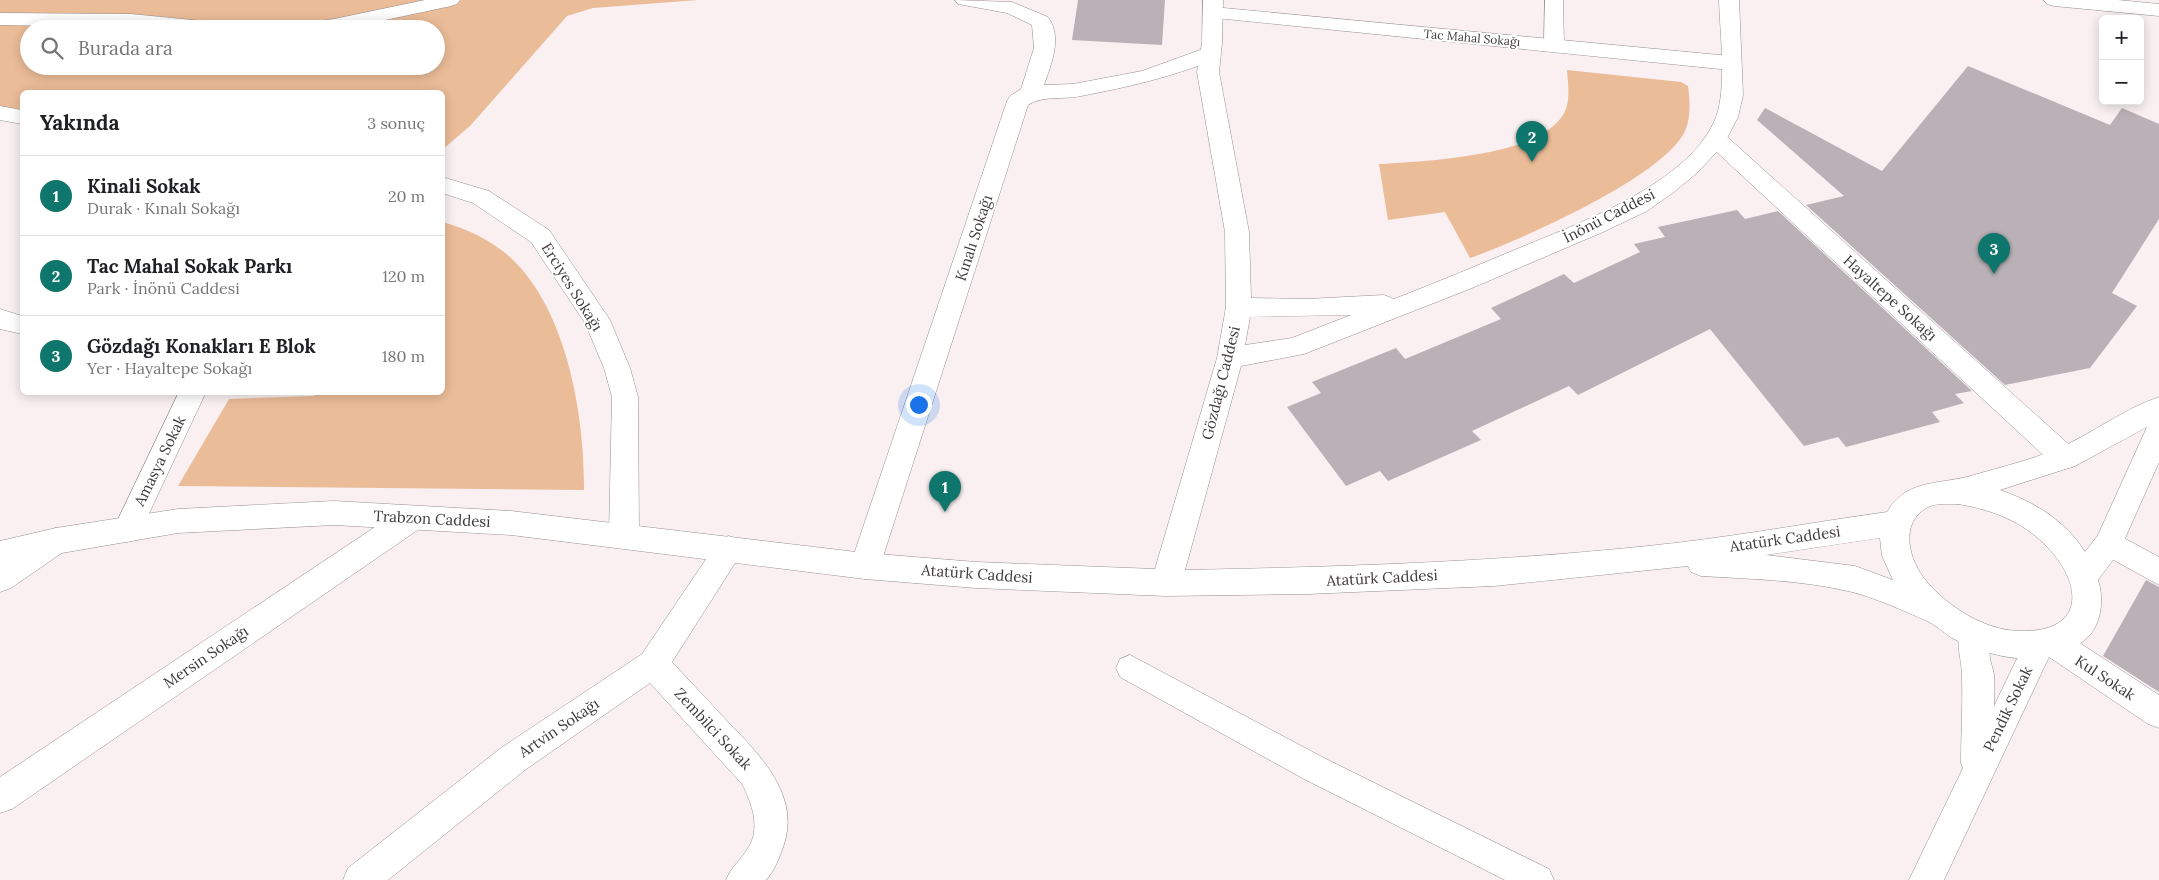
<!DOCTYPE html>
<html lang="tr">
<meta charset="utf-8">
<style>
:root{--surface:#fff;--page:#f2f2f2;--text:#202124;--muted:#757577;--line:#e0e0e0;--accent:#0f766e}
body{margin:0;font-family:Lora,serif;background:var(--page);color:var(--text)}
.controls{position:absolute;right:15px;top:15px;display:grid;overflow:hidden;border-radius:8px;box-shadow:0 2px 12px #0003}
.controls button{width:45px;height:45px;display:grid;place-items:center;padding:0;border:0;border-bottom:1px solid var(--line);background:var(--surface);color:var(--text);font:25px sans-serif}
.you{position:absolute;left:918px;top:404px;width:18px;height:18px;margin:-12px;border:4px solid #fff;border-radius:50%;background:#1a73e8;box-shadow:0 0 0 8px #1a73e833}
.badge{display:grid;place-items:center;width:32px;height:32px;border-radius:50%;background:var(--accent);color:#fff;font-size:16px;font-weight:700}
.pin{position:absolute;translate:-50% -41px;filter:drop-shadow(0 1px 2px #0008)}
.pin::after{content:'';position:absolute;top:26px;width:18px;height:15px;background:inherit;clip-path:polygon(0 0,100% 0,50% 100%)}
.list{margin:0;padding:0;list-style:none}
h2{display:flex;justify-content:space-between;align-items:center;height:65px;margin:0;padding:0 20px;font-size:21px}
h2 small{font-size:16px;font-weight:400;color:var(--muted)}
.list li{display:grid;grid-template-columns:32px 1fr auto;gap:15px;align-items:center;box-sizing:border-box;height:80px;padding:0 20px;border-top:1px solid var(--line)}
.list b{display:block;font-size:19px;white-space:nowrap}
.list p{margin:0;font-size:16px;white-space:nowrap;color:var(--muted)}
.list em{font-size:16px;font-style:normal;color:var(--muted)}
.icon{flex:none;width:28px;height:28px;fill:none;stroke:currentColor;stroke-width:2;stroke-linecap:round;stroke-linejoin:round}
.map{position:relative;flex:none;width:2159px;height:880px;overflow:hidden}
.search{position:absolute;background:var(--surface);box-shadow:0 2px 12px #0003;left:20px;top:20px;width:425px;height:55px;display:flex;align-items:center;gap:12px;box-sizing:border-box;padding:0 18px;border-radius:28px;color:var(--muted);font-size:19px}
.panel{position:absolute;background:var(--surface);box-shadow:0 2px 12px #0003;left:20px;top:90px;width:425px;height:305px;border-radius:8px}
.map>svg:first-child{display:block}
.green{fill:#ebbc98;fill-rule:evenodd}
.building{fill:#b9b1b5}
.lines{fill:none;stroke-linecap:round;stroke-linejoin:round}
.service-casing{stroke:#978e8f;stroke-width:1}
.minor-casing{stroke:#978e8f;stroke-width:1}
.tertiary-casing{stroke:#978e8f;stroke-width:1}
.service{fill:#fff;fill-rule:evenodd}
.minor{fill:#fff;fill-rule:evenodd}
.tertiary{fill:#fff;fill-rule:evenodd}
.labels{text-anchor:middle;stroke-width:4;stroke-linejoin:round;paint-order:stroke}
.far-street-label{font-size:12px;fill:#3f3b3b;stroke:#fff}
.street-label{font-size:15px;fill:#3f3b3b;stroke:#fff}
</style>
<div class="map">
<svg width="2159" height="880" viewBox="0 0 2159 880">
<rect width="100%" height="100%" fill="#faf0f2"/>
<g class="green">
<path d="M0 0H698L593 8 567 16 470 126 443 149 442 92H22V111L0 106ZM29 29H436V66H29Z"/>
<path d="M1567 70 1681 82 1688 86C1690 100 1691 118 1685 131 1664 177 1518 241 1470 258L1445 212 1388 220 1379 164C1424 161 1537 157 1563 115 1571 103 1568 84 1567 70Z"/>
<path d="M443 222C467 229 493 241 512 259 567 311 585 417 584 490L178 486 229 399 314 396 316 392H442Z"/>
</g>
<g class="building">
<path d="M1078 0H1165L1162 45 1072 40Z"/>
<path d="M1968 66 2110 125 2122 108 2159 124V219L2112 293 2137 306 2090 368 2005 385 1806 205 1844 196 1757 120 1765 108 1882 171Z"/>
<path d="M1737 210 1745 219 1778 211 1972 391 1955 394 1964 403 1932 412 1940 422 1846 447 1838 437 1804 446 1710 329 1578 395 1569 386 1472 431 1481 440 1388 481 1380 471 1346 486 1287 407 1321 393 1312 382 1396 348 1405 359 1501 319 1491 308 1564 274 1574 283 1640 252 1634 244 1665 237 1658 227Z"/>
<path d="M2146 580 2159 587V692L2103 656Z"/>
</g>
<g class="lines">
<defs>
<g id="service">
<path d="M425 0H460L457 4 451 6 343 29H291L293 25 334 19Z"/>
<path d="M1545 0H1563L1564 46 1561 50H1547L1544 46Z"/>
<path d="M0 13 131 14 223 23 230 25 232 29 0 25Z"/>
<path d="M1130 655 1326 759 1549 869 1554 880H1505L1304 779 1120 677 1116 668 1120 659Z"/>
</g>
<g id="minor">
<path d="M955 0 1012 2 1048 17C1063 38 1051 64 1044 85L1073 84 1142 71 1211 46 1218 48 1222 53 1218 58C1173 77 1128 87 1081 96 1063 100 1043 95 1028 105L880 566 875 575 865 579 855 575 850 566 1007 101 1010 96 1021 89 1034 48 1032 25 1007 13 958 4Z"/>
<path d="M2044 0H2118L2159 4V16L2054 6 2047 4Z"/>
<path d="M1213 7 1730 56 1738 58 1741 63 1738 68 1730 70 1206 17 1203 13 1206 9Z"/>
<path d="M0 106 22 110V124L0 120Z"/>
<path d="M1716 132 1724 134 2075 450 2079 458 2075 466 2065 469 2055 466 1708 144 1705 139 1708 134Z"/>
<path d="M442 177 489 191 549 230 610 320 630 368 638 397 639 535 634 544 624 547 614 544 609 535 612 397 604 368 585 323 531 242 473 203 442 193Z"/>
<path d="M0 309 22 316V334L0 329Z"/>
<path d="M179 392H206L137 539 127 542 117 539 113 530Z"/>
<path d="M412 506 422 509 426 518 422 527 12 809 0 813V777L402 509Z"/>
<path d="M56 528 66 532 71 541 66 550 11 588 0 592V563L46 532Z"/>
<path d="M2109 530 2159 557V585L2099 552 2094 543 2099 534Z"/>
<path d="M729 536 739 540 744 549 672 662C690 682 709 701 727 721 761 756 803 797 782 850 778 861 774 871 766 880H726C731 867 741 860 748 848 761 829 752 803 742 784L650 683 525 770 388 880H343L348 868 501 748 642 654 719 540Z"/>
<path d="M1973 619 1984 623 1988 633 1990 659 1994 674V706L2028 636 2052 628 2063 632 2159 695V728L2148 724 2049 657 1944 880H1909L1963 768 1961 763C1961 734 1963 705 1962 677 1962 658 1954 642 1962 623Z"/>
</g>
<path id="tertiary" d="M1203 0H1223L1222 43 1219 72 1249 232 1251 298 1307 299 1384 295 1394 299C1438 282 1481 264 1524 246 1583 222 1692 181 1716 117 1727 88 1720 33 1719 0H1739L1743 95 1738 117 1724 144 1698 172 1674 192 1647 211 1603 232 1472 288 1304 354 1241 366 1185 570C1339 567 1494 562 1648 546 1728 538 1808 523 1887 512 1906 478 1942 485 1974 475 2001 467 2031 460 2057 449 2092 434 2123 409 2159 397V462L2119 552 2098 580C2104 598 2102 623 2088 637 2050 672 1993 659 1952 638 1944 633 1936 625 1927 621 1907 612 1873 597 1852 592 1803 580 1751 579 1701 576L1691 572 1688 566 1494 586 1308 594 1166 596 976 588 865 579 511 535 334 525 178 533 56 554 0 567V541L56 528 178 509 334 501 511 511 865 553 976 562 1155 569 1217 358 1226 307 1225 232 1197 72 1202 43ZM1351 315 1292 338 1245 345 1250 317ZM2147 427 2098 535 2085 552C2065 520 2034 502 2000 490L2075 466ZM1958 504C1988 509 2017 519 2040 540 2082 577 2091 633 2019 631 1984 630 1949 607 1927 582 1909 561 1898 523 1928 507 1936 503 1949 504 1958 504ZM1880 538 1882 556 1893 580 1855 566 1766 555Z"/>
</defs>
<use href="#service" class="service-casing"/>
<use href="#minor" class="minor-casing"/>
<use href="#tertiary" class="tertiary-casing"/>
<use href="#service" class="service"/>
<use href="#minor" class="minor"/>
<use href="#tertiary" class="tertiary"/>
</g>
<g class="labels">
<g class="far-street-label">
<text transform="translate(1472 38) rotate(5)" y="4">Tac Mahal Sokağı</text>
</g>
<g class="street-label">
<text transform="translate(1609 216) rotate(-27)" y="5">İnönü Caddesi</text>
<text transform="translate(974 238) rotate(-72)" y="5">Kınalı Sokağı</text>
<text transform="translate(572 287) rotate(58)" y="5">Erciyes Sokağı</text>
<text transform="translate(1890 298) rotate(42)" y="5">Hayaltepe Sokağı</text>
<text transform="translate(1221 383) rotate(-76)" y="5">Gözdağı Caddesi</text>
<text transform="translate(160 461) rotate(-64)" y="5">Amasya Sokak</text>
<text transform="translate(432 519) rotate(3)" y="5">Trabzon Caddesi</text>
<text transform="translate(1785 539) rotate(-8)" y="5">Atatürk Caddesi</text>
<text transform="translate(977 574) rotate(4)" y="5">Atatürk Caddesi</text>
<text transform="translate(1382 578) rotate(-3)" y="5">Atatürk Caddesi</text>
<text transform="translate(206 657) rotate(-34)" y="5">Mersin Sokağı</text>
<text transform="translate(2105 678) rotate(33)" y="5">Kul Sokak</text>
<text transform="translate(2008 709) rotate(-64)" y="5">Pendik Sokak</text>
<text transform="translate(559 728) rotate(-34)" y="5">Artvin Sokağı</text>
<text transform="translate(713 729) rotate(47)" y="5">Zembilci Sokak</text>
</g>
</g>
</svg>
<div class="controls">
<button>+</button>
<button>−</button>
</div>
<div class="you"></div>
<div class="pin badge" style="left:945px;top:512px">1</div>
<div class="pin badge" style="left:1532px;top:162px">2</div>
<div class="pin badge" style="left:1994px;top:274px">3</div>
<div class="search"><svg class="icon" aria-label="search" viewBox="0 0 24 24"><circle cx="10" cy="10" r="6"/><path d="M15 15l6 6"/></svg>Burada ara</div>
<section class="panel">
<h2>Yakında<small>3 sonuç</small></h2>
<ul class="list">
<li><span class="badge">1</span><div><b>Kinali Sokak</b><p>Durak · Kınalı Sokağı</p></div><em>20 m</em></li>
<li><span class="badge">2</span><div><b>Tac Mahal Sokak Parkı</b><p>Park · İnönü Caddesi</p></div><em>120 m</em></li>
<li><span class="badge">3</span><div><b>Gözdağı Konakları E Blok</b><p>Yer · Hayaltepe Sokağı</p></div><em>180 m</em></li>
</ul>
</section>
</div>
